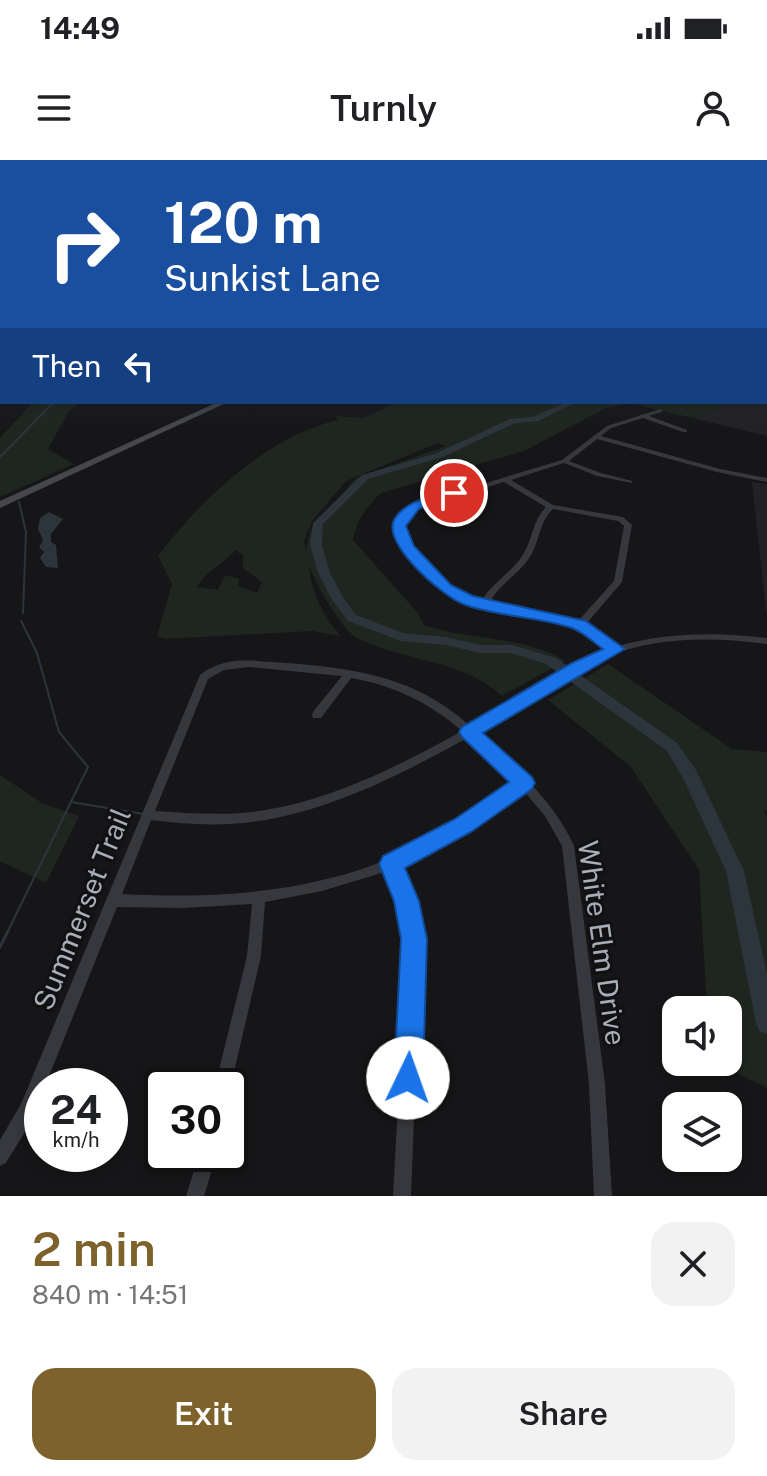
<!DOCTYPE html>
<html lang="en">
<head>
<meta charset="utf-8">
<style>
	body { margin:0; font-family:"Public Sans",sans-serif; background:#f2f2f2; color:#202124; height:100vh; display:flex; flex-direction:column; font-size:30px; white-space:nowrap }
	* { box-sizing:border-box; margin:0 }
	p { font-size:26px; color:#757577 }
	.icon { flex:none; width:44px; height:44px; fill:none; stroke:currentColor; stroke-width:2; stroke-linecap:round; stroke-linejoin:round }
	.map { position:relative; height:1036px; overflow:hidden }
	.details { display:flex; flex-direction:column; background:#fff; flex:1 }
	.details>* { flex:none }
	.banner { position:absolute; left:0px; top:0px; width:768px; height:244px; box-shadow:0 4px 12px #0003; background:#1a4fa0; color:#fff; overflow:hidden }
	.buttons { position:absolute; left:662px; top:836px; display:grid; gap:16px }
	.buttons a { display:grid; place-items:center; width:80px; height:80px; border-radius:16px; background:#fff; box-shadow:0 4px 12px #0003; font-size:40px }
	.speed { position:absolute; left:24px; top:908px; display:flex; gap:16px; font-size:40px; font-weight:700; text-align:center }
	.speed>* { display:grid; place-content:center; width:104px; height:104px; border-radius:50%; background:#fff; box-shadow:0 4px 12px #0003; line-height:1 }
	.speed small { font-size:20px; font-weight:400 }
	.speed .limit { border:4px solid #111; border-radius:12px; background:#fff; color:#111 }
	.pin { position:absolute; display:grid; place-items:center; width:68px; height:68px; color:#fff; margin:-34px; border:4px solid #fff; border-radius:50%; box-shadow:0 2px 8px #0007 }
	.me { position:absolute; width:88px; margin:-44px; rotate:3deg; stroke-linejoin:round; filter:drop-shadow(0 0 6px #0008) }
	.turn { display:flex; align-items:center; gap:28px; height:168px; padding:0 32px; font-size:36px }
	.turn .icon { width:104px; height:104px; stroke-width:2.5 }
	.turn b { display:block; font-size:56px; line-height:68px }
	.then { display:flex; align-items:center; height:76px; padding:0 32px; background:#0003; gap:16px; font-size:30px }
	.round { display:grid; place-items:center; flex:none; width:84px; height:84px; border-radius:24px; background:#f2f2f2 }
	.head { display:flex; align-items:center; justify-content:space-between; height:136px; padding:0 32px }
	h1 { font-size:48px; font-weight:600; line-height:60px; color:#7e622b }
	.button { display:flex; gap:16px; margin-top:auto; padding:16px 32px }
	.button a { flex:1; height:92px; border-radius:24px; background:#7e622b; color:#fff; font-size:32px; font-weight:600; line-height:92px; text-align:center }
	.button a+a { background:#f2f2f2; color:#202124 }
	.status { display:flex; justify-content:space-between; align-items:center; height:56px; padding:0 40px; background:#fff; direction:ltr }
	.status svg { height:22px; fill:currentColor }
	header { display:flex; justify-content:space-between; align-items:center; height:104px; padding:0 32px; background:#fff; font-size:36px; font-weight:600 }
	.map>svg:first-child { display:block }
	.built { fill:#222225 }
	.green { fill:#1e261f; fill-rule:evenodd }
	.water { fill:#2c353c }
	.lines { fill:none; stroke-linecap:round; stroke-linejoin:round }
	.stream-far1 { stroke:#2c353c; stroke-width:2 }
	.stream { stroke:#2c353c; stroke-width:3 }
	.river { fill:#2c353c; fill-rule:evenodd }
	.street { fill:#37383d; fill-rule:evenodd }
	.secondary { fill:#45474d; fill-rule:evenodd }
	.highway { fill:#63666e; fill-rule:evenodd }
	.route { fill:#1a73e8; stroke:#114b97; stroke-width:2 }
	.labels { text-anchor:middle; stroke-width:6; stroke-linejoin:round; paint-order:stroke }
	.near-street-label { font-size:28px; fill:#a8adb8; stroke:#111113 }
</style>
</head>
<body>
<div class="status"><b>14:49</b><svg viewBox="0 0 49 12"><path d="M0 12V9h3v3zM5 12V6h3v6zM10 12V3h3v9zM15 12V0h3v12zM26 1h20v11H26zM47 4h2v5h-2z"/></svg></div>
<header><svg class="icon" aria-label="menu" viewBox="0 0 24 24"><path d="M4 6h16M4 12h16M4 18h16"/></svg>Turnly<svg class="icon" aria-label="person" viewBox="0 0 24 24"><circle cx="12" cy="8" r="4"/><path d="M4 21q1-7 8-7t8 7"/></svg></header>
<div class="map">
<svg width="767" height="1036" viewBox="0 0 767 1036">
	<rect width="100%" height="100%" fill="#161618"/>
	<!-- built -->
	<g class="built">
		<polygon points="767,234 767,276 693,258 731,242 766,242"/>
		<polygon points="752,322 767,324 767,459 753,331"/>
	</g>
	<!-- green -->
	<g class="green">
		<polygon points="33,242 81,242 69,251 48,289 74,304 0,337 0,278"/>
		<path d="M397,242H731L693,258L629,243L606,248L524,291L381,333C366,347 357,359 353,380L417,452L424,465C470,481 523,475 565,501L502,536C461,499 408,502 361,480C341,472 317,425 309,406C310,428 325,461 341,476L313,471L164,479L157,476L172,424L158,396C200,340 268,276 338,260L336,256L364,258ZM438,283L446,286L356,318L310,371L306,391L304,381L312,361L346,321ZM236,390L243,395V408L262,422L257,433L238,426L239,419L225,415L218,430L197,427C206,411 223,404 236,390Z"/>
		<polygon points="608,504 732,589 767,592 767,651 764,651 767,657 767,928 715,902 728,902 728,850 707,850 699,710 631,607 548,540"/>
		<polygon points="0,615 42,643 79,656 46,723 0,701"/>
	</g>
	<!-- water -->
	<polygon class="water" points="49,352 63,359 51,374 51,382 56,385 58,408 46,407 40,398 44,392 39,387 43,380 38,369 40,358"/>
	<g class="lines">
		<!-- stream-far1 -->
		<g class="stream-far1">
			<polyline points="0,297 54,242"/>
			<polyline points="19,342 26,372 23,453"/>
			<polyline points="71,642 143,654"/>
			<polyline points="7,773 88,607 59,572 37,493 21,461"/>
		</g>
		<!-- stream -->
		<polyline class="stream" points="0,787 8,771"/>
		<!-- river -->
		<polygon class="river" points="566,242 577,242 538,261 515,263 443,297 368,319 323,364 322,385 330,413 344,439 356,455 403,473 446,477 480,485 512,485 556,498 677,583 696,610 744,711 767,814 767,874 759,871 756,863 726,711 683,618 667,591 546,504 511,493 480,493 446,485 401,481 348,461 332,440 318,413 310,385 313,363 362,315 437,293 510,259 533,257"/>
		<!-- street -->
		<g class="street">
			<rect x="0" y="171" width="2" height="2"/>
			<rect x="0" y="191" width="2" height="3"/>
			<path d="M660,249L663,251L662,252L649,256L687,270V272H683L643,258L611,268L601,276L720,309L767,318V322L717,312L597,279L569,301L601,313L632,321V323L597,316L564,303L511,320L553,345L623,357L632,365L622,422L586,464L618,486C667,472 717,472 767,478V484C712,477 656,476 604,498C559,517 519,548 477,572C514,607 553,639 574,686L605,924L612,1036H594L589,924L562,686L545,656L523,630L446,682L399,707L414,741L421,779L411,1036H393L407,779L400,741L388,711L322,731L265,742L261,796L230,929V926H215L247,796L252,744L183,748L117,747L45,926H42C42,950 18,982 6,1003L0,1006V980L21,944L200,515C209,508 218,504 229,502C243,499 258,501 272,502C318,505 364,509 407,526C431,536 451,549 470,566L569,507L609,489L577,466L465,442L443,430L397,379L395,366L398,357L412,345L424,342V339L430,340L562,300L607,266ZM504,322L546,347C533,360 533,377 524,393C514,411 493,422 482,440C456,435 442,419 425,400C405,378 386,358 428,345L447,358H453V354L435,343ZM553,349L618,361L624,366L614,421L578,461L490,442C500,423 521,413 531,395C540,380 539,362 553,349ZM249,507L342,516L313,552L312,555L313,558H321L351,518C393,525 430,543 462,571C394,609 320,646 242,653C213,655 185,653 155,651L208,519L224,510ZM469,577L515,623C479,649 441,676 400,694C315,733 214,739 122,734L151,660C182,664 213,666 244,663C325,654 398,616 469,577Z"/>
			<polygon points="199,994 217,994 204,1036 186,1036"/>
		</g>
		<!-- secondary -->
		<g class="secondary">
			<rect x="766" y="206" width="1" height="4"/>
			<rect x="766" y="230" width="1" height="4"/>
			<polygon points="218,242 228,242 0,348 0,341"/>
		</g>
		<!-- highway -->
		<rect class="highway" x="766" y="219" width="1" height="6"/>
	</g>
	<!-- sky -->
	<linearGradient id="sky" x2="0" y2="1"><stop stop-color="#0c0c0d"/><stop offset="0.46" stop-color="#363c48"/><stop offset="1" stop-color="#363c48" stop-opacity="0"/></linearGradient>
	<rect width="767" height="270" fill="url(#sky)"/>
	<!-- route -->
	<path class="route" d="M450,331L461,333L419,349L406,366L414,386L451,425L473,436L586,461L625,489L483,573L532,617L535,623L532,629L471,672L405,708L419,741L427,779L423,918L419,929L408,933L398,929L394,918L401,779L394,741L379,704L383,696L455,659L509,622L462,577L459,572L462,567L572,503L603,489C593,482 583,472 572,468C537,456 497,457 463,444C442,436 379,382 395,358C407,340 431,337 450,331Z"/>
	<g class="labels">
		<!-- near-street labels -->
		<g class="near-street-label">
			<text transform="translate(82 749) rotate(-68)" y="10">Summerset Trail</text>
			<text transform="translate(602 783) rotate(82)" y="10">White Elm Drive</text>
		</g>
	</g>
</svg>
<div class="buttons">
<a><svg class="icon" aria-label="sound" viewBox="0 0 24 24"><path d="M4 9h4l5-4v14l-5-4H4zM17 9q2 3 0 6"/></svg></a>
<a><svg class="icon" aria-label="layers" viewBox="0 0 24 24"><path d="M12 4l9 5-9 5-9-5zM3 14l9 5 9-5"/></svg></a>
</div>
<div class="speed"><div>24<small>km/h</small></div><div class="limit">30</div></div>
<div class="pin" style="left:454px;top:333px;background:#d93025"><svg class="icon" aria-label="arrive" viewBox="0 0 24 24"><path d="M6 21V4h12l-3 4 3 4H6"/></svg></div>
<svg class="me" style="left:408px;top:918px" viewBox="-20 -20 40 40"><circle r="19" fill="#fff"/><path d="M0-13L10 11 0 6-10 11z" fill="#1a73e8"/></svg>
<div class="banner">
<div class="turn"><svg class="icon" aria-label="right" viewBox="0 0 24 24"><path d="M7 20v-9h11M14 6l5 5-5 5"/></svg><div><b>120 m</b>Sunkist Lane</div></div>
<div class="then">Then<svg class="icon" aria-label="left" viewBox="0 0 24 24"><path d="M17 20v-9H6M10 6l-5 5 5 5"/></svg></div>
</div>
</div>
<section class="details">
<div class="head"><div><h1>2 min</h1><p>840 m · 14:51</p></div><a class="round"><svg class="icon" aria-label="close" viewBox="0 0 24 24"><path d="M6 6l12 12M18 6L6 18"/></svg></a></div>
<div class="button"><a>Exit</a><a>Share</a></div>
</section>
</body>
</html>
